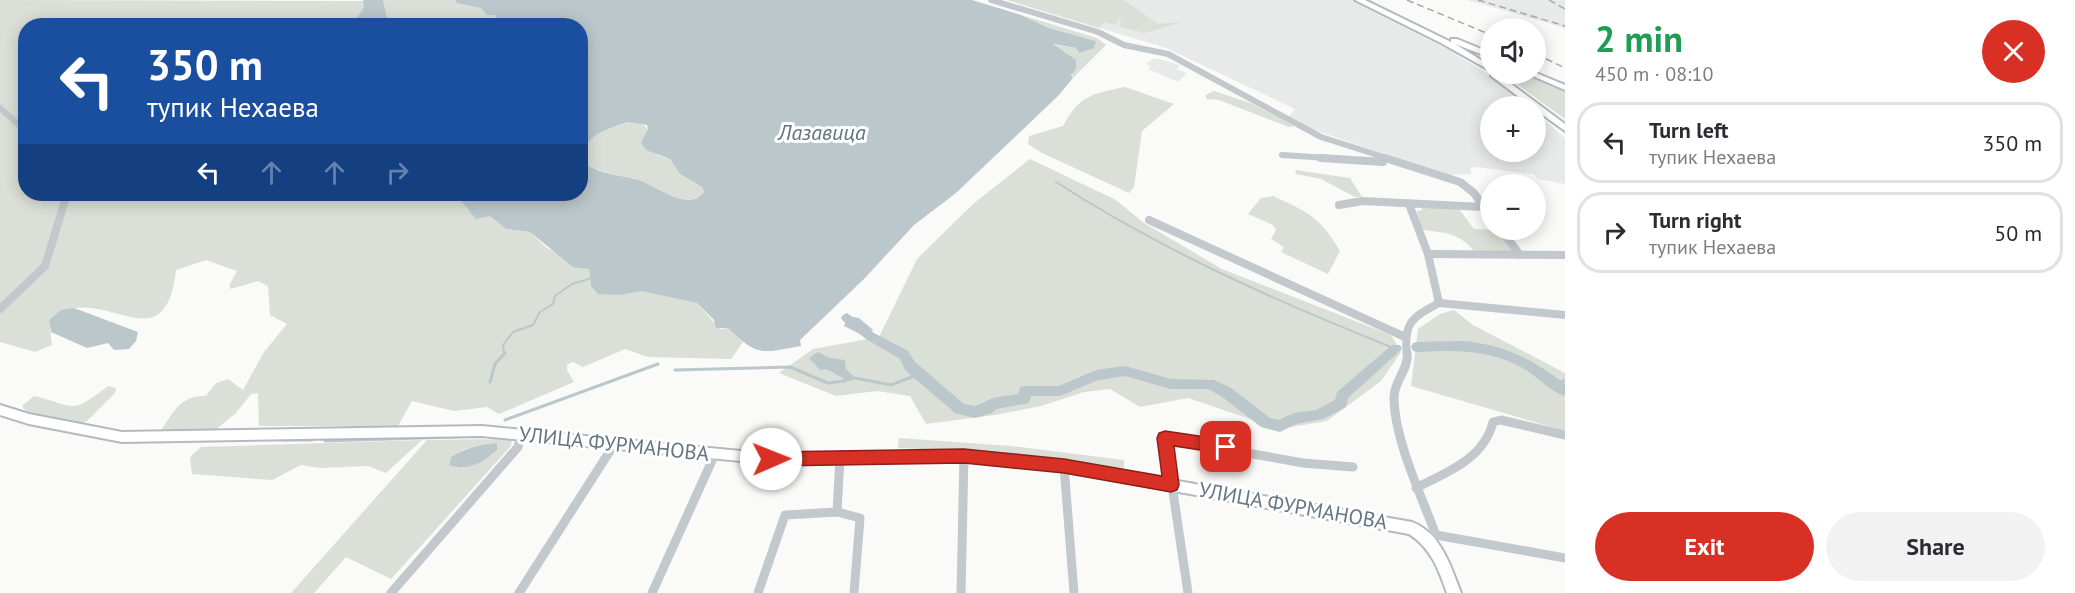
<!DOCTYPE html>
<html lang="en">
<head>
<meta charset="utf-8">
<style>
	body { margin:0; font-family:"PT Sans",sans-serif; background:#f2f2f3; color:#2b2b33; height:100vh; display:flex; flex-direction:column; font-size:22px; white-space:nowrap }
	* { box-sizing:border-box; margin:0 }
	p { font-size:20px; color:#7c7c81 }
	.icon { flex:none; width:33px; height:33px; fill:none; stroke:currentColor; stroke-width:2; stroke-linecap:round; stroke-linejoin:round }
	.map { position:relative; flex:1; overflow:hidden }
	.drawer { display:flex; flex-direction:column; background:#fff; width:510px }
	.drawer>* { flex:none }
	.guide { position:absolute; left:18px; top:18px; width:570px; height:183px; border-radius:24px; box-shadow:0 3px 15px #0003; background:#1a4fa0; color:#fff; overflow:hidden }
	.controls { position:absolute; left:1480px; top:18px; display:grid; gap:12px }
	.controls a { display:grid; place-items:center; width:66px; height:66px; border-radius:50%; background:#fff; box-shadow:0 3px 15px #0003; font-size:30px }
	.pin { position:absolute; display:grid; place-items:center; width:51px; height:51px; color:#fff; margin:-26px; border-radius:12px; box-shadow:0 3px 9px #0006 }
	.me { position:absolute; width:66px; margin:-33px; rotate:89deg; stroke-linejoin:round; filter:drop-shadow(0 0 4px #0008) }
	.turn { display:flex; align-items:center; gap:21px; height:126px; padding:0 30px; font-size:27px }
	.turn .icon { width:78px; height:78px; stroke-width:2.5 }
	.turn b { display:block; font-size:42px; line-height:51px }
	.lanes { display:flex; align-items:center; height:57px; padding:0 30px; background:#0003; justify-content:center; gap:30px; direction:ltr }
	.lanes .off { opacity:.35 }
	.round { display:grid; place-items:center; flex:none; width:63px; height:63px; border-radius:32px; background:#f2f2f3 }
	.headline { display:flex; align-items:center; justify-content:space-between; height:102px; padding:0 30px }
	h1 { font-size:36px; font-weight:600; line-height:45px; color:#1e9e55 }
	.action { display:flex; gap:12px; margin-top:auto; padding:12px 30px }
	.action a { flex:1; height:69px; border-radius:36px; background:#d93025; color:#fff; font-size:24px; font-weight:600; line-height:69px; text-align:center }
	.action a+a { background:#f2f2f3; color:#2b2b33 }
	ul { padding:0; list-style:none }
	li { display:flex; align-items:center; gap:18px; height:81px; margin:0 12px 9px; padding:0 18px; border:3px solid #e1e1e2; border-radius:24px }
	li div { flex:1 }
	li b { display:block; font-size:22px }
	li em { font-style:normal }
	main { display:flex; flex:1; min-height:0 }
	.map>svg:first-child { display:block }
	.built { fill:#e8e9e9 }
	.green { fill:#dadfd7; fill-rule:evenodd }
	.water { fill:#bbc7cb; fill-rule:evenodd }
	.lines { fill:none; stroke-linecap:round; stroke-linejoin:round }
	.stream-far1 { stroke:#bbc7cb; stroke-width:2 }
	.stream { stroke:#bbc7cb; stroke-width:3 }
	.river { fill:#bbc7cb; fill-rule:evenodd }
	.secondary-casing { stroke:#b3babf; stroke-width:4 }
	.street-far2 { stroke:#c3c8cc; stroke-width:6 }
	.street-far1 { stroke:#c3c8cc; stroke-width:8 }
	.street { stroke:#c3c8cc; stroke-width:9 }
	.secondary { fill:#fff; fill-rule:evenodd }
	.rail { stroke:#a2aab0; stroke-width:1.5; stroke-dasharray:7 4; stroke-linecap:butt }
	.route { fill:#d93025; stroke:#8d1f18; stroke-width:1.5 }
	.labels { text-anchor:middle; stroke-width:6; stroke-linejoin:round; paint-order:stroke }
	.street-label { font-size:21px; fill:#657683; stroke:#fff }
	.water-label { font-size:22px; font-style:italic; fill:#60757c; stroke:#fff }
</style>
</head>
<body>
<main>
<div class="map">
<svg width="1565" height="593" viewBox="0 0 1565 593">
	<rect width="100%" height="100%" fill="#fafaf8"/>
	<!-- built -->
	<g class="built">
		<polygon points="1007,0 1351,0 1451,51 1496,79 1528,106 1491,106 1491,152 1536,152 1536,113 1565,138 1565,184 1538,179 1533,174 1476,167 1470,168 1472,174 1445,175 1300,125 1289,117 1295,109 1166,48"/>
		<polygon points="1467,0 1565,0 1565,29 1558,26"/>
		<polygon points="1154,58 1180,65 1177,69 1187,73 1178,82 1148,69 1151,66 1146,64"/>
	</g>
	<!-- green -->
	<g class="green">
		<path d="M0,0L364,1V7L352,25L26,26V194H455L469,211L490,216L506,229L530,232L547,248L589,269L591,286L621,295L641,291L697,303L720,329L728,328L743,342L731,359L648,357L625,349L583,367L573,362L567,365V370L574,382L499,414L487,407L454,411L412,401L398,426H259L258,393L251,394L236,413L214,431L160,432C173,413 180,395 206,396L216,383L228,379L243,390L264,352L287,324L270,315L268,286L258,281L231,289L229,286L237,271L206,260L176,270C164,371 100,276 49,320L52,345L35,352L0,342Z"/>
		<polygon points="383,0 455,0 458,3 481,7 487,15 495,15 497,20 489,26 389,25"/>
		<polygon points="1007,0 1124,0 1158,24 1182,22 1145,33 1118,26 1122,21 1119,20 1115,25 1104,22 1099,28"/>
		<polygon points="1021,15 1097,38 1106,45 1073,78 1068,54 1053,45 1077,48 1077,52 1096,41 1049,28"/>
		<polygon points="1503,74 1527,74 1565,90 1565,119"/>
		<path d="M1125,87L1174,104L1142,131L1134,187L1129,193L1042,153L1028,144L1029,136L1063,126C1079,96 1093,93 1125,87Z"/>
		<polygon points="1214,91 1253,104 1294,126 1289,127 1219,100 1206,99 1206,95"/>
		<path d="M630,122C652,123 650,135 657,155L670,159L680,174L702,187L704,192C686,213 654,184 635,179C615,174 604,174 585,164C576,136 609,128 630,122Z"/>
		<polygon points="1030,159 1116,200 1144,223 1222,269 1391,335 1401,352 1381,381 1327,421 1279,429 1188,398 1140,407 1110,389 1084,392 1041,406 995,415 926,424 910,396 877,391 836,396 779,373 813,349 879,337 917,259 973,204"/>
		<polygon points="1295,170 1350,178 1362,197 1355,197 1321,179 1296,174"/>
		<path d="M1273,196C1308,212 1320,217 1340,251L1328,274L1281,252L1284,247L1271,239L1276,230L1273,225L1248,214L1261,198Z"/>
		<path d="M1421,206L1459,209L1474,229L1497,230L1512,251H1474C1460,233 1443,232 1421,230L1417,211L1422,210Z"/>
		<polygon points="1454,310 1473,325 1565,373 1565,431 1411,386 1418,329 1440,314"/>
		<path d="M108,386L116,388L115,393L87,421L79,425L29,414L22,406L34,396C77,406 69,416 108,386Z"/>
		<polygon points="899,438 1011,446 1124,460 1124,469 1009,453 898,448"/>
		<path d="M512,439L511,446L391,579L346,557L314,593H291L427,440ZM497,443V450C482,465 470,468 449,464L451,457C466,448 479,443 497,443Z"/>
		<polygon points="422,440 386,473 368,466 319,468 301,465 272,480 192,474 190,457 201,447"/>
	</g>
	<!-- water -->
	<g class="water">
		<polygon points="363,0 383,0 389,25 352,25 364,7"/>
		<path d="M455,0H972L1021,15L1049,28L1096,41L1094,48L1079,53L1076,48L1053,44L1076,60V69L1071,75L1073,78L1059,95L956,193L914,225L864,279L800,340L801,346C761,353 758,357 728,328H716L714,320L697,303L641,291L621,295L598,294L591,286L589,269L573,267L530,232L506,229L490,216L476,219L455,194H580V26L489,25L497,20L495,15H487L481,8L457,3ZM629,122L647,125L648,129L641,143L646,150L670,159L680,174L702,187L704,192C687,214 654,183 635,179C615,174 604,175 585,164C576,137 609,128 629,122Z"/>
		<polygon points="74,308 138,332 136,341 129,349 114,350 108,343 87,348 51,332 49,320 61,310"/>
		<polygon points="848,316 859,318 873,330 868,338 844,326"/>
		<polygon points="818,352 830,358 845,360 846,369 856,379 844,382 843,378 826,369 820,370 809,358"/>
		<path d="M497,443V450C483,463 469,471 449,465L451,457C466,448 479,444 497,443Z"/>
	</g>
	<g class="lines">
		<!-- stream-far1 -->
		<g class="stream-far1">
			<path d="M1056,182C1163,251 1278,302 1396,349"/>
			<polyline points="504,354 503,345 513,332 533,325 540,312 553,304 555,296 572,284 592,278"/>
		</g>
		<!-- stream -->
		<g class="stream">
			<polyline points="675,370 790,367 828,383 845,381"/>
			<polyline points="855,378 891,385 919,374"/>
			<polyline points="490,382 495,364 505,353"/>
			<polyline points="1556,384 1565,380"/>
			<polyline points="505,420 658,364"/>
			<polyline points="283,440 312,440"/>
			<polyline points="325,441 484,436"/>
		</g>
		<!-- river -->
		<g class="river">
			<polygon points="847,313 874,333 908,351 915,362 964,404 975,406 993,398 1018,394 1020,387 1025,386 1059,386 1096,370 1125,366 1171,379 1214,380 1231,388 1270,418 1279,420 1294,413 1316,410 1335,400 1337,392 1392,345 1400,345 1402,349 1348,398 1346,407 1323,419 1296,424 1280,432 1261,427 1221,396 1208,389 1171,389 1125,376 1098,380 1060,396 1031,396 1029,403 996,409 992,413 975,418 955,413 905,370 900,359 866,339 843,321 841,318 843,315"/>
			<path d="M1462,341C1502,344 1533,359 1565,384V396C1551,392 1539,378 1526,370C1492,349 1455,350 1417,352L1413,351L1411,347L1413,343L1417,342Z"/>
		</g>
		<!-- secondary casing -->
		<g class="secondary-casing">
			<g id="secondary">
				<polygon points="1355,0 1365,0 1451,42 1451,39 1457,39 1491,53 1491,58 1455,44 1491,66 1491,71 1441,43"/>
				<polygon points="1491,72 1498,74 1565,124 1565,131 1536,110 1536,106 1531,106 1491,76"/>
				<polygon points="1536,73 1565,85 1565,90 1528,74"/>
				<path d="M0,405L29,414L122,432L482,426L771,454L964,451L1015,455L1064,461L1412,522C1441,533 1451,567 1461,593H1447C1439,570 1431,548 1409,534L1064,471L1015,465L964,461L771,464L482,436L122,442L29,424L0,415Z"/>
			</g>
		</g>
		<!-- street-far2 -->
		<g class="street-far2">
			<polyline points="991,0 1098,32 1124,45 1168,54 1321,137 1390,159"/>
			<polyline points="0,108 26,131"/>
			<polyline points="1282,155 1343,159"/>
		</g>
		<!-- street-far1 -->
		<g class="street-far1">
			<polyline points="1321,158 1383,162"/>
			<polyline points="1385,158 1460,182 1474,193 1491,217"/>
			<polyline points="1339,205 1363,201 1483,207"/>
			<polyline points="1149,220 1405,337"/>
			<polyline points="1501,230 1520,255"/>
			<polyline points="1428,254 1565,255"/>
			<polyline points="1439,303 1565,315"/>
			<polyline points="0,309 45,266 67,194"/>
			<path d="M1407,354C1403,322 1413,317 1439,303L1428,254L1409,204"/>
		</g>
		<!-- street -->
		<g class="street">
			<path d="M1407,353C1409,369 1394,381 1394,397C1394,439 1421,495 1436,535L1427,537"/>
			<polyline points="1064,466 1074,593"/>
			<path d="M1416,488C1447,472 1484,459 1493,422L1501,420L1565,435"/>
			<polyline points="837,512 840,458"/>
			<polyline points="1436,535 1565,558"/>
			<polyline points="391,593 518,447 521,434"/>
			<polyline points="519,593 615,443"/>
			<polyline points="652,593 715,454"/>
			<polyline points="758,593 785,515 837,512 860,518 854,593"/>
			<polyline points="961,593 964,456"/>
			<polyline points="1188,593 1165,438 1303,463 1353,467"/>
		</g>
		<!-- secondary -->
		<use href="#secondary" class="secondary"/>
		<!-- rail -->
		<g class="rail">
			<polyline points="1407,0 1491,35"/>
			<polyline points="1478,0 1565,26"/>
			<polyline points="1549,0 1565,9"/>
			<polyline points="1536,54 1565,68"/>
		</g>
	</g>
	<!-- route -->
	<polygon class="route" points="1165,431 1226,440 1231,442 1234,447 1231,452 1226,454 1174,446 1179,485 1177,490 1171,492 1064,473 964,463 771,466 766,464 764,459 766,454 771,452 964,449 1064,459 1162,476 1157,438 1159,433"/>
	<g class="labels">
		<!-- street labels -->
		<g class="street-label">
			<text transform="translate(614 444) rotate(6)" y="7">УЛИЦА ФУРМАНОВА</text>
			<text transform="translate(1293 506) rotate(10)" y="7">УЛИЦА ФУРМАНОВА</text>
		</g>
		<!-- water labels -->
		<g class="water-label">
			<text x="822" y="140">Лазавица</text>
		</g>
	</g>
</svg>
<div class="controls">
<a><svg class="icon" aria-label="sound" viewBox="0 0 24 24"><path d="M4 9h4l5-4v14l-5-4H4zM17 9q2 3 0 6"/></svg></a>
<a>+</a>
<a>−</a>
</div>
<div class="pin" style="left:1226px;top:447px;background:#d93025"><svg class="icon" aria-label="arrive" viewBox="0 0 24 24"><path d="M6 21V4h12l-3 4 3 4H6"/></svg></div>
<svg class="me" style="left:771px;top:459px" viewBox="-20 -20 40 40"><circle r="19" fill="#fff"/><path d="M0-13L10 11 0 6-10 11z" fill="#d93025"/></svg>
<div class="guide">
<div class="turn"><svg class="icon" aria-label="left" viewBox="0 0 24 24"><path d="M17 20v-9H6M10 6l-5 5 5 5"/></svg><div><b>350 m</b>тупик Нехаева</div></div>
<div class="lanes"><svg class="icon" aria-label="left" viewBox="0 0 24 24"><path d="M17 20v-9H6M10 6l-5 5 5 5"/></svg><svg class="icon off" aria-label="ahead" viewBox="0 0 24 24"><path d="M12 20V5M6 11l6-6 6 6"/></svg><svg class="icon off" aria-label="ahead" viewBox="0 0 24 24"><path d="M12 20V5M6 11l6-6 6 6"/></svg><svg class="icon off" aria-label="right" viewBox="0 0 24 24"><path d="M7 20v-9h11M14 6l5 5-5 5"/></svg></div>
</div>
</div>
<section class="drawer">
<div class="headline"><div><h1>2 min</h1><p>450 m · 08:10</p></div><a class="round" style="background:#d93025;color:#fff"><svg class="icon" aria-label="close" viewBox="0 0 24 24"><path d="M6 6l12 12M18 6L6 18"/></svg></a></div>
<ul>
<li><svg class="icon" aria-label="left" viewBox="0 0 24 24"><path d="M17 20v-9H6M10 6l-5 5 5 5"/></svg><div><b>Turn left</b><p>тупик Нехаева</p></div><em>350 m</em></li>
<li><svg class="icon" aria-label="right" viewBox="0 0 24 24"><path d="M7 20v-9h11M14 6l5 5-5 5"/></svg><div><b>Turn right</b><p>тупик Нехаева</p></div><em>50 m</em></li>
</ul>
<div class="action"><a>Exit</a><a>Share</a></div>
</section>
</main>
</body>
</html>
